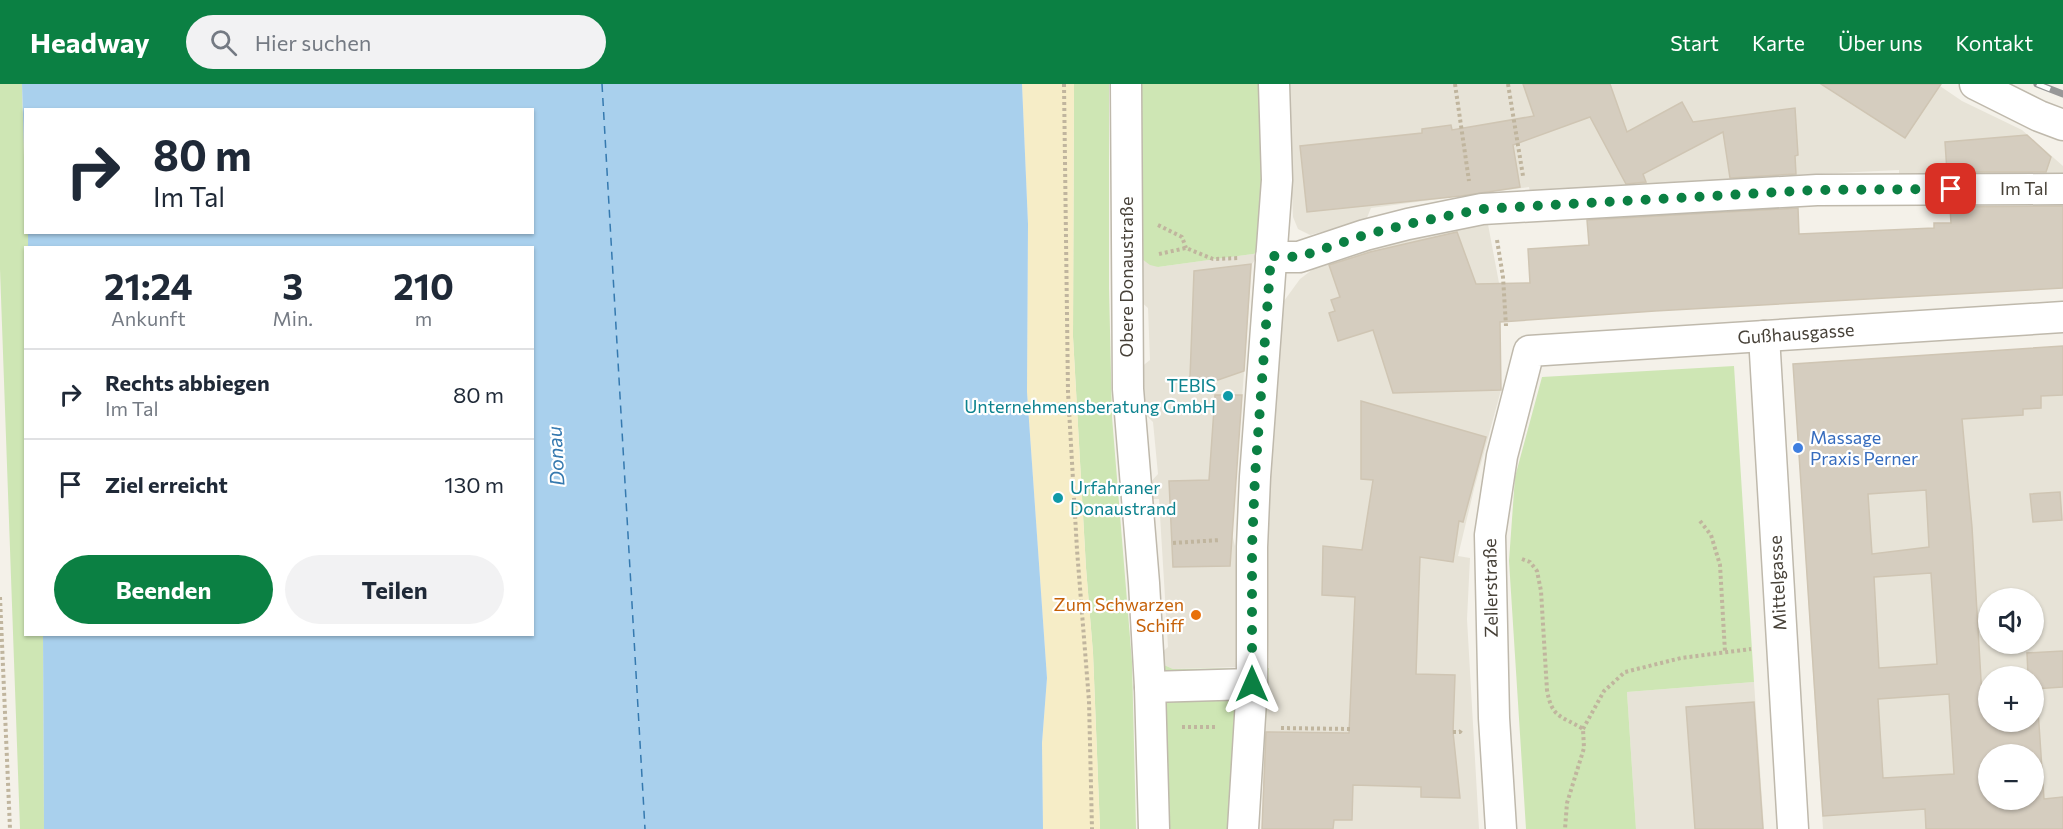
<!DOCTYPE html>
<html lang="de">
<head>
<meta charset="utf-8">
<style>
	body { margin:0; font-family:Commissioner,sans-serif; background:#f2f2f3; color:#1f2937; height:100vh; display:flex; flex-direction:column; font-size:22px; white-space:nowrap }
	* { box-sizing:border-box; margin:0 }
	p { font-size:20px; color:#747a83 }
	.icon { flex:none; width:33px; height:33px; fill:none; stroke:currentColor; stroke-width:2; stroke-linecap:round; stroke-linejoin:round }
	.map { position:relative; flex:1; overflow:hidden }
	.sheet { position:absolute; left:24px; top:162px; width:510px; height:390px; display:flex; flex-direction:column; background:#fff; border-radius:0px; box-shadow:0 2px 4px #0004 }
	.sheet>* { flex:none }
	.top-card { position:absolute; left:24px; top:24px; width:510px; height:126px; border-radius:0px; box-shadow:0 2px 4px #0004; background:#fff; color:#1f2937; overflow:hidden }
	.controls { position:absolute; left:1978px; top:504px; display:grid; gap:12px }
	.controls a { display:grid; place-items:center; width:66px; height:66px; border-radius:50%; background:#fff; box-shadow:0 2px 4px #0004; font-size:30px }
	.pin { position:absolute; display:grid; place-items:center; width:51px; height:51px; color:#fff; margin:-26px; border-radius:12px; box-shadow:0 3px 9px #0006 }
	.me { position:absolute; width:66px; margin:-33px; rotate:0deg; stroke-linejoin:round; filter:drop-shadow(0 0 4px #0008) }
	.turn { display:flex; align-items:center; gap:21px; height:126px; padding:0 30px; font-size:27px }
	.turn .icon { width:78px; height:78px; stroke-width:2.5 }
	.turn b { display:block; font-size:42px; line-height:51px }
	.eta { display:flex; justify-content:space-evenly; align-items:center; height:102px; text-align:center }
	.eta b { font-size:36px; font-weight:700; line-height:42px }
	.primary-button { display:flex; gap:12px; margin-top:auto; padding:12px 30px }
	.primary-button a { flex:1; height:69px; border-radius:36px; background:#0b8043; color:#fff; font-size:24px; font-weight:700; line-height:69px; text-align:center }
	.primary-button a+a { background:#f2f2f3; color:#1f2937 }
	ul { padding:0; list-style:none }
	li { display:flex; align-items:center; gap:18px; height:90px; padding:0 30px; border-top:2px solid #e0e1e3 }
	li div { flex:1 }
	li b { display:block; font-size:22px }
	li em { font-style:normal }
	header { display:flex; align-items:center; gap:36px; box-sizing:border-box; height:84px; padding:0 30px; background:#0b8043; color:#fff }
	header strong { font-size:28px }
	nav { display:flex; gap:33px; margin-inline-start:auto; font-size:21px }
	.search { width:420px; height:54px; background:#f2f2f3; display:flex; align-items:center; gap:15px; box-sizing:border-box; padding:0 21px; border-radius:33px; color:#747a83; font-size:22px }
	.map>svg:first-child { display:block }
	.residential { fill:#e7e3d7; fill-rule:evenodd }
	.green { fill:#cee6b4 }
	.sand { fill:#f6edc7 }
	.water { fill:#a9d0ed }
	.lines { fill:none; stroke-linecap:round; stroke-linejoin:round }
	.ferry { stroke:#3579af; stroke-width:1.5; stroke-dasharray:8 6; stroke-linecap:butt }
	.building { fill:#d5cdbf; stroke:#cfc5b3; stroke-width:1.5; fill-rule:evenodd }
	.minor-casing { stroke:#bfb9ac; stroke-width:33 }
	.path { stroke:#c0b59e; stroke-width:4; stroke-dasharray:3 3; stroke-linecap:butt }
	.minor { stroke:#fff; stroke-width:30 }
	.rail-casing { stroke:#979797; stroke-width:7 }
	.rail { stroke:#fff; stroke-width:4.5; stroke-dasharray:14; stroke-linecap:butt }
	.route { stroke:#0b8043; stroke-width:10; stroke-dasharray:0 18 }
	.culture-dot { fill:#0f9aa8; stroke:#fff; stroke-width:2 }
	.shop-dot { fill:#3f7fe0; stroke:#fff; stroke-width:2 }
	.food-dot { fill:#e8710a; stroke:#fff; stroke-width:2 }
	.labels { text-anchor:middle; stroke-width:4.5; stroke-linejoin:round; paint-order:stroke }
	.street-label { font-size:18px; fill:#474138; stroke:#fff }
	.culture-label { font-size:18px; fill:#0d838f; stroke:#fff; text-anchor:end }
	.shop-label { font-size:18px; fill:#366cbe; stroke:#fff; text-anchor:start }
	.food-label { font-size:18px; fill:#c56008; stroke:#fff; text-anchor:end }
	.water-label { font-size:20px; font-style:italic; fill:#3579af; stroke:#fff }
</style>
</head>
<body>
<header>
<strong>Headway</strong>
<div class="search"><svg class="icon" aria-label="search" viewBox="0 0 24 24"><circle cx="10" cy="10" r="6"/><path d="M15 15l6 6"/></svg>Hier suchen</div>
<nav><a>Start</a><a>Karte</a><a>Über uns</a><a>Kontakt</a></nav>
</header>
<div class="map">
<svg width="2063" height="745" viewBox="0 0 2063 745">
	<rect width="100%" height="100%" fill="#f4f1e9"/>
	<!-- residential -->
	<g class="residential">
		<polygon points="1287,0 1937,0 1962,17 2022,46 2063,82 2063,97 1899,96 1899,86 1795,91 1531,113 1529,103 1371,124 1366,136 1310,151 1298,145 1293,133"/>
		<polygon points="1487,135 1499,199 1501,306 1474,405 1458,472 1470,474 1467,535 1479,745 1262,745 1264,648 1269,584 1264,452 1277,248 1284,217 1300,195 1321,179 1392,156"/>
		<polygon points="1138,166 1158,183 1260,169 1252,180 1232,450 1235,462 1241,583 1173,585 1164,581 1160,577 1159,571 1168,563 1159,415 1150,415 1149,400 1158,390 1153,338 1142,327 1140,284 1150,276 1148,224 1138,215"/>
		<path d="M2063,262V745H1823L1793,280ZM1989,514H2034V560H1989ZM1989,592H2034V638H1989ZM1989,670H2034V716H1989Z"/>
		<polygon points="1754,598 1764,745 1636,745 1627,608"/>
	</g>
	<!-- green -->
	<g class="green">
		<polygon points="0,0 22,0 26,148 28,149 28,163 26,164 26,550 43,551 44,745 20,745 0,185"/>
		<polygon points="1074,0 1109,0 1109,204 1112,333 1132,578 1136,745 1100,745 1093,569 1086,484 1073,253"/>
		<polygon points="1138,0 1260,0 1268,98 1260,169 1158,183 1150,181 1142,175"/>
		<polygon points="1734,282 1754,598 1627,608 1636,745 1526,745 1509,477 1515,393 1542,293"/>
		<polygon points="1160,577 1164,581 1173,585 1269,584 1266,636 1262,636 1255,745 1146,745"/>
	</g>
	<!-- sand -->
	<polygon class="sand" points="1022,0 1074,0 1073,253 1086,484 1093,569 1100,745 1043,745 1042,659 1047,594 1027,308 1028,140"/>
	<!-- water -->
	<polygon class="water" points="22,0 1022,0 1028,140 1027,308 1047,594 1042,659 1043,745 44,745 43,551 532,550 532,164 28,164 28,149 532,148 532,26 26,26 25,93"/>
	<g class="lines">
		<!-- ferry -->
		<polyline class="ferry" points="602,0 645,745"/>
	</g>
	<!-- building -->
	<g class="building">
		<polygon points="1523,0 1610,0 1627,48 1682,18 1693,38 1795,24 1798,71 1795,72 1796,90 1730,94 1723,48 1643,90 1646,98 1626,100 1590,33 1513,61 1520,103 1461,112 1307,128 1300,62 1422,49 1422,45 1451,41 1452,46 1534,32"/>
		<polygon points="1821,0 1941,0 1905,54"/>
		<polygon points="2027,51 2051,73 2046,88 1947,88 1945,58"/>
		<polygon points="2063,122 2063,204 1655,227 1500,238 1501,306 1393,309 1373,246 1338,257 1329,229 1335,227 1331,216 1340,213 1329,181 1370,168 1457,148 1476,200 1530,199 1528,165 1589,161 1587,136 1798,124 1799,150 1934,144 1934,139 1951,139 1950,123"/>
		<polygon points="1251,180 1244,287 1218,296 1190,294 1194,187"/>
		<path d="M2063,262V311L2041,312V324L2023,325V331L1962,335L1972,443L1982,613H1989V638H2034V611H2037L2044,715L2063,713V745H1926L1925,725L1823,732L1793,280ZM1926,406L1929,463L1872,470L1868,410ZM1931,489L1937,580L1879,584L1874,493ZM1949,610L1954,690L1883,694L1878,615ZM1989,670H2034V716H1989Z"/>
		<polygon points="1215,311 1242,311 1230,482 1173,483 1169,397 1209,396"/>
		<polygon points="1361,317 1486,353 1463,438 1459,437 1453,478 1420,473 1416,590 1455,591 1453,648 1460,714 1421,713 1421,703 1353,701 1352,736 1334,736 1333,745 1262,745 1266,648 1349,649 1355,513 1322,511 1323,462 1362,466 1373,396 1361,395"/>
		<polygon points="2060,408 2062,436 2033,438 2030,410"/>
		<polygon points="2063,567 2063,603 2034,605 2034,592 2028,592 2027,569"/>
		<polygon points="1754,618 1763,745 1695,745 1686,623"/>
	</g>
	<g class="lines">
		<!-- minor casing -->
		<g class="minor-casing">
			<g id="minor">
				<polyline points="1126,0 1128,305 1144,499 1150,603 1154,745"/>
				<polyline points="1975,0 2039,32 2063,41"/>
				<polyline points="1271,173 1299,173 1365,151 1408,140 1482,125 1817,106 2063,105"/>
				<polyline points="1764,252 1793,745"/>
				<polyline points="1150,603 1252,600"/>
				<polyline points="1243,745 1252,600 1252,463 1255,393 1277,96 1274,0"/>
				<polyline points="1501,745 1494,634 1490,451 1502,372 1529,267 2063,233"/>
			</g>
		</g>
		<!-- path -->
		<g class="path">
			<polyline points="1064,0 1068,308 1077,466 1089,617 1092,745"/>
			<polyline points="1455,0 1469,97"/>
			<polyline points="1508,0 1523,92"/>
			<polyline points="1158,141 1182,153 1186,164"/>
			<polyline points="1497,156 1503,193 1506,242"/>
			<polyline points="1159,170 1186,164 1213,175 1239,174"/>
			<polyline points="1700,437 1711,451 1720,481 1725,568"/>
			<polyline points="1173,459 1220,456"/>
			<path d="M1522,475L1530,478L1537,487L1541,507L1547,606C1552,635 1561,631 1583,645L1584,664L1567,719L1565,745"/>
			<polyline points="0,513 10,745"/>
			<polyline points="1182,643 1217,643"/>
			<polyline points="1281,644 1350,645"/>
			<polyline points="1583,645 1604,607 1625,588 1681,574 1751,565"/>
			<polyline points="1453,648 1460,648 1462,645"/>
		</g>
		<!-- minor -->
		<use href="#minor" class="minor"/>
		<!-- rail casing -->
		<g class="rail-casing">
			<polyline id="rail" points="2037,0 2063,10"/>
		</g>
		<!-- rail -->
		<use href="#rail" class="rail"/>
	</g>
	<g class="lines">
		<!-- route -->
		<polyline class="route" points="1252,600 1252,463 1255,393 1271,172 1299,173 1365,151 1408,140 1482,125 1817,106 1951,105"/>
	</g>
	<!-- markers -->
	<g class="culture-dot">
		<circle cx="1228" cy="312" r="6"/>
		<circle cx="1058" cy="414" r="6"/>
	</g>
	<circle class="shop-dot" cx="1798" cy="364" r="6"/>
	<circle class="food-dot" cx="1196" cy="531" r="6"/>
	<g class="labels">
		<!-- street labels -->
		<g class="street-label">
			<text x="2024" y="111">Im Tal</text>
			<text transform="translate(1127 193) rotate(-90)" y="6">Obere Donaustraße</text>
			<text transform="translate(1796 250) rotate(-4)" y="6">Gußhausgasse</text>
			<text transform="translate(1778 499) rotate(-93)" y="6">Mittelgasse</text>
			<text transform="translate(1491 504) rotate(-91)" y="6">Zellerstraße</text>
		</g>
		<!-- culture labels -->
		<g class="culture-label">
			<text x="1216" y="308">TEBIS<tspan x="1216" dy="21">Unternehmensberatung GmbH</tspan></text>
			<text x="1070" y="410" text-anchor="start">Urfahraner<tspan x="1070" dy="21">Donaustrand</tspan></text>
		</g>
		<!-- shop labels -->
		<g class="shop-label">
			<text x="1810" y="360">Massage<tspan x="1810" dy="21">Praxis Perner</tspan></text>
		</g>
		<!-- food labels -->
		<g class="food-label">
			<text x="1184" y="527">Zum Schwarzen<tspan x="1184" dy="21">Schiff</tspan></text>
		</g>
		<!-- water labels -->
		<g class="water-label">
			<text transform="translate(556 372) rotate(-93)" y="7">Donau</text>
		</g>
	</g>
</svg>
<div class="controls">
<a><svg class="icon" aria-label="sound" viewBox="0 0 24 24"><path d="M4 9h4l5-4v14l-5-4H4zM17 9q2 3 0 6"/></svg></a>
<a>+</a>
<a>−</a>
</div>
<div class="pin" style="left:1951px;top:105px;background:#d93025"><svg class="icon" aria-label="arrive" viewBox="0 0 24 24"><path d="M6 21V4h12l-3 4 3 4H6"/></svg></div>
<svg class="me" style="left:1252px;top:600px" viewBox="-20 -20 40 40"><path d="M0-17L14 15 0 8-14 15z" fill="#0b8043" stroke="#fff" stroke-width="4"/></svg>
<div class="top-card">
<div class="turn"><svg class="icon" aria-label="right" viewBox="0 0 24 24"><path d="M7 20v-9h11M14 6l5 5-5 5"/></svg><div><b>80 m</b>Im Tal</div></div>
</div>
<section class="sheet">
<div class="eta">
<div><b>21:24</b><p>Ankunft</p></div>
<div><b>3</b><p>Min.</p></div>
<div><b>210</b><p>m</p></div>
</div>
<ul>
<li><svg class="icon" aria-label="right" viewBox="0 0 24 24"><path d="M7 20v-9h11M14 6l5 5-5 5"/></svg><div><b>Rechts abbiegen</b><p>Im Tal</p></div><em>80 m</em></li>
<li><svg class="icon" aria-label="arrive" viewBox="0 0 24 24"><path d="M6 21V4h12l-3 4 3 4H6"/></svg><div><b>Ziel erreicht</b></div><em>130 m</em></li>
</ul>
<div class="primary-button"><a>Beenden</a><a>Teilen</a></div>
</section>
</div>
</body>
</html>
